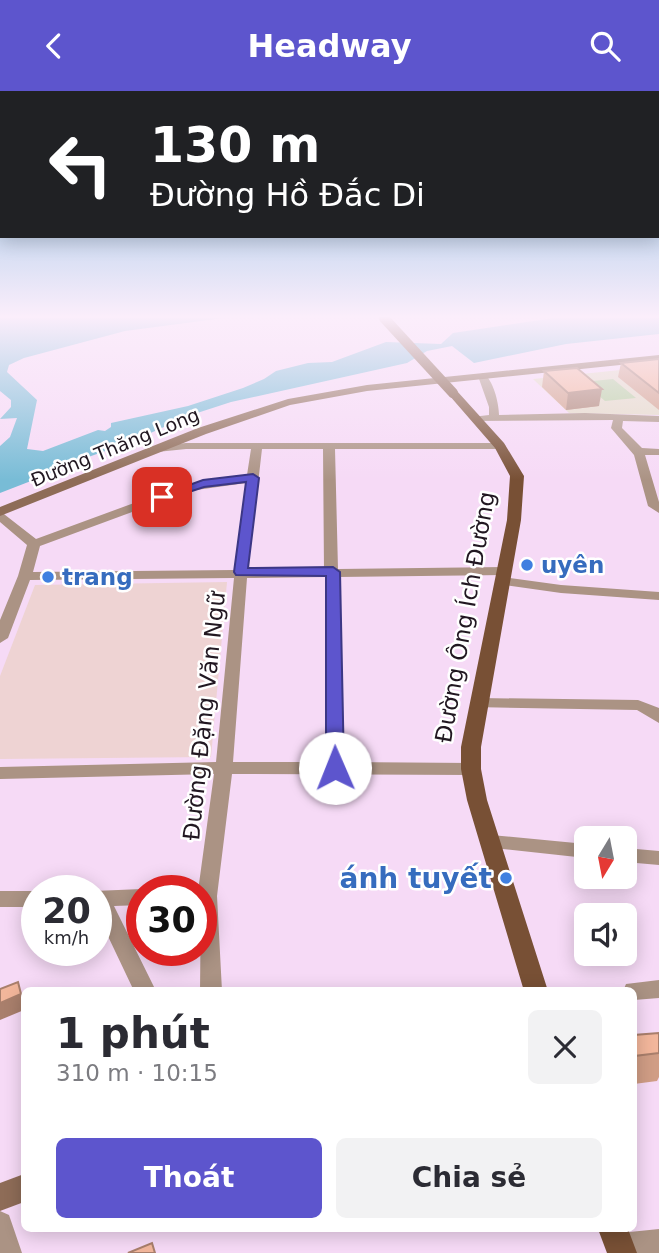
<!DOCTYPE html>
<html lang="vi">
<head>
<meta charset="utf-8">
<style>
	body { margin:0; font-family:"DejaVu Sans",sans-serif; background:#f2f2f3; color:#2b2b33; height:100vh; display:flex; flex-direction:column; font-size:26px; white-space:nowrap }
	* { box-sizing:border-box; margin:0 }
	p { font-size:23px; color:#7c7c81 }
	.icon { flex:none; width:38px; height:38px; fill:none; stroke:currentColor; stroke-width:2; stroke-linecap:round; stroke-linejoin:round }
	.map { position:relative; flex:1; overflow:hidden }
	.sheet { position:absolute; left:21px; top:896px; width:616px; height:245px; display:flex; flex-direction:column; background:#fff; border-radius:10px; box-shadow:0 4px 18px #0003 }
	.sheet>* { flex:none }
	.banner { position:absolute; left:0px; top:0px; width:660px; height:147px; box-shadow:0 4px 18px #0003; background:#202124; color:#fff; overflow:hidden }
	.needle { width:46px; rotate:190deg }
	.tools { position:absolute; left:574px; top:735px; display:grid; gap:14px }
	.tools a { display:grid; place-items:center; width:63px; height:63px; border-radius:10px; background:#fff; box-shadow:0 4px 18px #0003; font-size:35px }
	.speed { position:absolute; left:21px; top:784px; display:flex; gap:14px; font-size:35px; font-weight:700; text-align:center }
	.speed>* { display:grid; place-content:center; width:91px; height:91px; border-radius:50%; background:#fff; box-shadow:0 4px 18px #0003; line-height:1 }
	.speed small { font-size:18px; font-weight:400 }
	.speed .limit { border:10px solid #d22; background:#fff; color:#111 }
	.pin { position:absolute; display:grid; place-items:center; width:60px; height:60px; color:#fff; margin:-30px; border-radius:14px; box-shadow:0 4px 10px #0006 }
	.me { position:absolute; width:77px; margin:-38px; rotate:359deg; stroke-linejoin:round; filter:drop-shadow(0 0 5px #0008) }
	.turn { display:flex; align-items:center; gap:24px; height:147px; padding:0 35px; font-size:32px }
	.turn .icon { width:91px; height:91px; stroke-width:2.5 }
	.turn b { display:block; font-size:49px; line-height:60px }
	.round { display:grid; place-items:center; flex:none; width:74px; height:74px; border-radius:10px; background:#f2f2f3 }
	.overview { display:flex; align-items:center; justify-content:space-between; height:119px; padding:0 35px }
	h1 { font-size:42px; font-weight:800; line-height:52px }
	.cta { display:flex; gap:14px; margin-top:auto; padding:14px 35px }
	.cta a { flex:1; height:80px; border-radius:10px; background:#5d55cd; color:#fff; font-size:28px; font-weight:800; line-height:80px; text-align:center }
	.cta a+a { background:#f2f2f3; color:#2b2b33 }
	header { display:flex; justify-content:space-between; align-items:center; height:91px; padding:0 35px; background:#5d55cd; color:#fff; font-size:32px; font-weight:800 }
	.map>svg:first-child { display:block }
	.commercial { fill:#eed3d3 }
	.education { fill:#e3dac5 }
	.green { fill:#b4cf9d }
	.water { fill:#78bcd6 }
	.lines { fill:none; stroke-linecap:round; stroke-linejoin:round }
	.street { fill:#ab9384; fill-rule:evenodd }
	.secondary { fill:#8e6c57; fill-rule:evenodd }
	.primary { fill:#785035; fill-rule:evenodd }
	.primary-bridge { stroke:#785035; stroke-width:10 }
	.wall { fill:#d09d85 }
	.shaded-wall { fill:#a97f6c }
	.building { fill:#f2b69b; stroke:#a97f6c; stroke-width:2 }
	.route { fill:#5d55cd; stroke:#3c3785; stroke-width:2 }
	.shop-dot { fill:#3f7fe0; stroke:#fff; stroke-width:2.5 }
	.labels { text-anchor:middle; stroke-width:5; stroke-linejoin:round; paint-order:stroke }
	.far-street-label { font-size:19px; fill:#211721; stroke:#fff }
	.shop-label { font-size:23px; font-weight:bold; fill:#366cbe; stroke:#fff; text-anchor:start }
	.street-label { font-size:23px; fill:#211721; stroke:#fff }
	.near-shop-label { font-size:28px; font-weight:bold; fill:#366cbe; stroke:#fff; text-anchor:end }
</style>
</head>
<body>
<header><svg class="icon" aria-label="back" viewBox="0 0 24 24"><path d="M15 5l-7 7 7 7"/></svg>Headway<svg class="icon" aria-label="search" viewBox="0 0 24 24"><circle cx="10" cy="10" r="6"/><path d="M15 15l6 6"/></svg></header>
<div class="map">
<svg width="659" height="1162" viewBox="0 0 659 1162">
	<rect width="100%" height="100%" fill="#f6daf6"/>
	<!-- commercial -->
	<polygon class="commercial" points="227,491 211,666 0,668 0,585 35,494"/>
	<!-- education -->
	<polygon class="education" points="659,275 659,324 569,322 533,288"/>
	<!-- green -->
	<polygon class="green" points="613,288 636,307 605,310 583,291"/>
	<!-- water -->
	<polygon class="water" points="0,227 224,227 125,240 24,267 9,274 7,281 37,309 27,358 43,360 98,339 105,340 111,336 111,332 188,315 243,297 264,288 276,280 308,272 332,271 386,251 441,253 453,242 554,227 659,227 659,243 566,253 474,272 452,255 427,260 407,272 231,311 191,324 128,352 60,376 49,383 0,402 0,355 10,346 17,327 0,328 11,316 11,309 0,300"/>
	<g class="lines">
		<!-- street -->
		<g class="street">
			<path d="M483,282C493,288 499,312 499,324L585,322L659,325V331L623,330L622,337L642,357L659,358V364H645L659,411V422L648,415L634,364L611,337L613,329L472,330V326L489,324V316L478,285Z"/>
			<path d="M186,352H500L506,355L500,358H335L338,478L504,476L511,480L504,484L338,486L344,671L471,672L477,674L480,678L477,682L471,684L232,683L217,805L222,900H200L201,800H198L214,683L0,688V676L216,671L234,487L30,489L8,547L0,552V529L18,485L27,454L0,431V420L36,448L183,394L247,384L251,358H186L157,361L151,358L157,355ZM262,358H323L324,478L248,479ZM246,392L234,479L33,481L40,455L189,400ZM325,486L326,671H233L247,487Z"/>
			<polygon points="502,486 561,494 659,501 659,509 561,502 497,493 495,490 497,487"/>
			<polygon points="479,607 638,609 659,617 659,632 637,619 473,616 471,612 473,608"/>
			<polygon points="491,744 586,753 586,767 484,756 481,751 484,746"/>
			<polygon points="625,757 659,760 659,774 625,771"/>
			<polygon points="142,798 147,800 142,800 142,814 114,815 156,900 134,900 96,820 96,800 94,800"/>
			<rect x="0" y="800" width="37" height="16"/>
			<polygon points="659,889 659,907 634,909 634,900 623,900 626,893"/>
			<polygon points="0,1120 9,1124 22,1162 0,1162"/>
			<polygon points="659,1138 659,1162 609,1162 606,1156 610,1146 620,1142"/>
		</g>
		<!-- secondary -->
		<g class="secondary">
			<polygon points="659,264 659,270 367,300 290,314 206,343 0,425 0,416 198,337 288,308 367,294"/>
			<polygon points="24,1083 24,1111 0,1120 0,1092"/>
		</g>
		<!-- primary -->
		<g class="primary">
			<polygon points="449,300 457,300 504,352 524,385 521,429 481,656 481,678 487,709 548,900 524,900 467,709 461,678 461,656 507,429 510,385 495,357 449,304"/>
			<polygon points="598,1138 628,1138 637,1162 607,1162"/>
		</g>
		<!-- primary-bridge -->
		<polyline class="primary-bridge" points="384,227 453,302"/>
	</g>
	<!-- wall -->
	<g class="wall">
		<polygon points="659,268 659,319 618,286 621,272"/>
		<polygon points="544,280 599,315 566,319 542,296"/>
		<polygon points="659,942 659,986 657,990 634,993 634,944"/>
	</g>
	<!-- shaded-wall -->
	<g class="shaded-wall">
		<polygon points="602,298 599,315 566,319 568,302"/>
		<polygon points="21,903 24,913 24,919 0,929 0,912"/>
	</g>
	<!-- building -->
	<g class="building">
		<polygon points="659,268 659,302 621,272"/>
		<polygon points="577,277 602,298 568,302 544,280"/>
		<polygon points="18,891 21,903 0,912 0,898"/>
		<polygon points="659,942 659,962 634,965 634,944"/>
		<polygon points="152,1152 155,1162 128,1162"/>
	</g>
	<!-- sky -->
	<linearGradient id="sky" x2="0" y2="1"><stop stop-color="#7bb7e1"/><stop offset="0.58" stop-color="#fbeefb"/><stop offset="1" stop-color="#fbeefb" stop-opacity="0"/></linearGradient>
	<rect width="659" height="389" fill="url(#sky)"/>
	<!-- route -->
	<polygon class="route" points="253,383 259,387 248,477 333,476 340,481 344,677 335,683 326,677 326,485 236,484 234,481 246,391 204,396 162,410 156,406 203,389"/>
	<!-- markers -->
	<g class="shop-dot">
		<circle cx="527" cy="474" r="7"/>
		<circle cx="48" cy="486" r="7"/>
		<circle cx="506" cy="787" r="7"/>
	</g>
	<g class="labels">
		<!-- far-street labels -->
		<g class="far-street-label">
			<text transform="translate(115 356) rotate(-22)" y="7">Đường Thăng Long</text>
		</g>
		<!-- shop labels -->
		<g class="shop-label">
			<text x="541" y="482">uyên</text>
			<text x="62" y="494">trang</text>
		</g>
		<!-- street labels -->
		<g class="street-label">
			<text transform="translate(465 526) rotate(-80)" y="8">Đường Ông Ích Đường</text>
			<text transform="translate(204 625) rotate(-84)" y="8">Đường Đặng Văn Ngữ</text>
		</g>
		<!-- near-shop labels -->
		<g class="near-shop-label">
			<text x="492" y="797">ánh tuyết</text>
		</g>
	</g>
</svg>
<div class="tools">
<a><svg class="needle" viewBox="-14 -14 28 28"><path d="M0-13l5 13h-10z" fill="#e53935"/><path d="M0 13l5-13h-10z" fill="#7c7c81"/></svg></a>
<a><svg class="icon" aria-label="sound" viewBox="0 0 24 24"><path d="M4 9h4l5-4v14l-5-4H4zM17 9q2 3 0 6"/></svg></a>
</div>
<div class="speed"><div>20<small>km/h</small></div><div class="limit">30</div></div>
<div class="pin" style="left:162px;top:406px;background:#d93025"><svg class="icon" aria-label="arrive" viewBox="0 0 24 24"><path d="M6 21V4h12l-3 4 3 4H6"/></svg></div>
<svg class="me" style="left:335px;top:677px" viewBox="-20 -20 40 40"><circle r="19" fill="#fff"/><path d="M0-13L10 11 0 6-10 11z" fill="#5d55cd"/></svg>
<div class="banner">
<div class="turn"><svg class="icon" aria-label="left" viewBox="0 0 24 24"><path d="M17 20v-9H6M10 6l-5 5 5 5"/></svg><div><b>130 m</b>Đường Hồ Đắc Di</div></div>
</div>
<section class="sheet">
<div class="overview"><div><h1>1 phút</h1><p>310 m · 10:15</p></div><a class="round"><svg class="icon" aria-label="close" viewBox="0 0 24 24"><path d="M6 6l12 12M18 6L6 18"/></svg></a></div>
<div class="cta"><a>Thoát</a><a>Chia sẻ</a></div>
</section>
</div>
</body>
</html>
